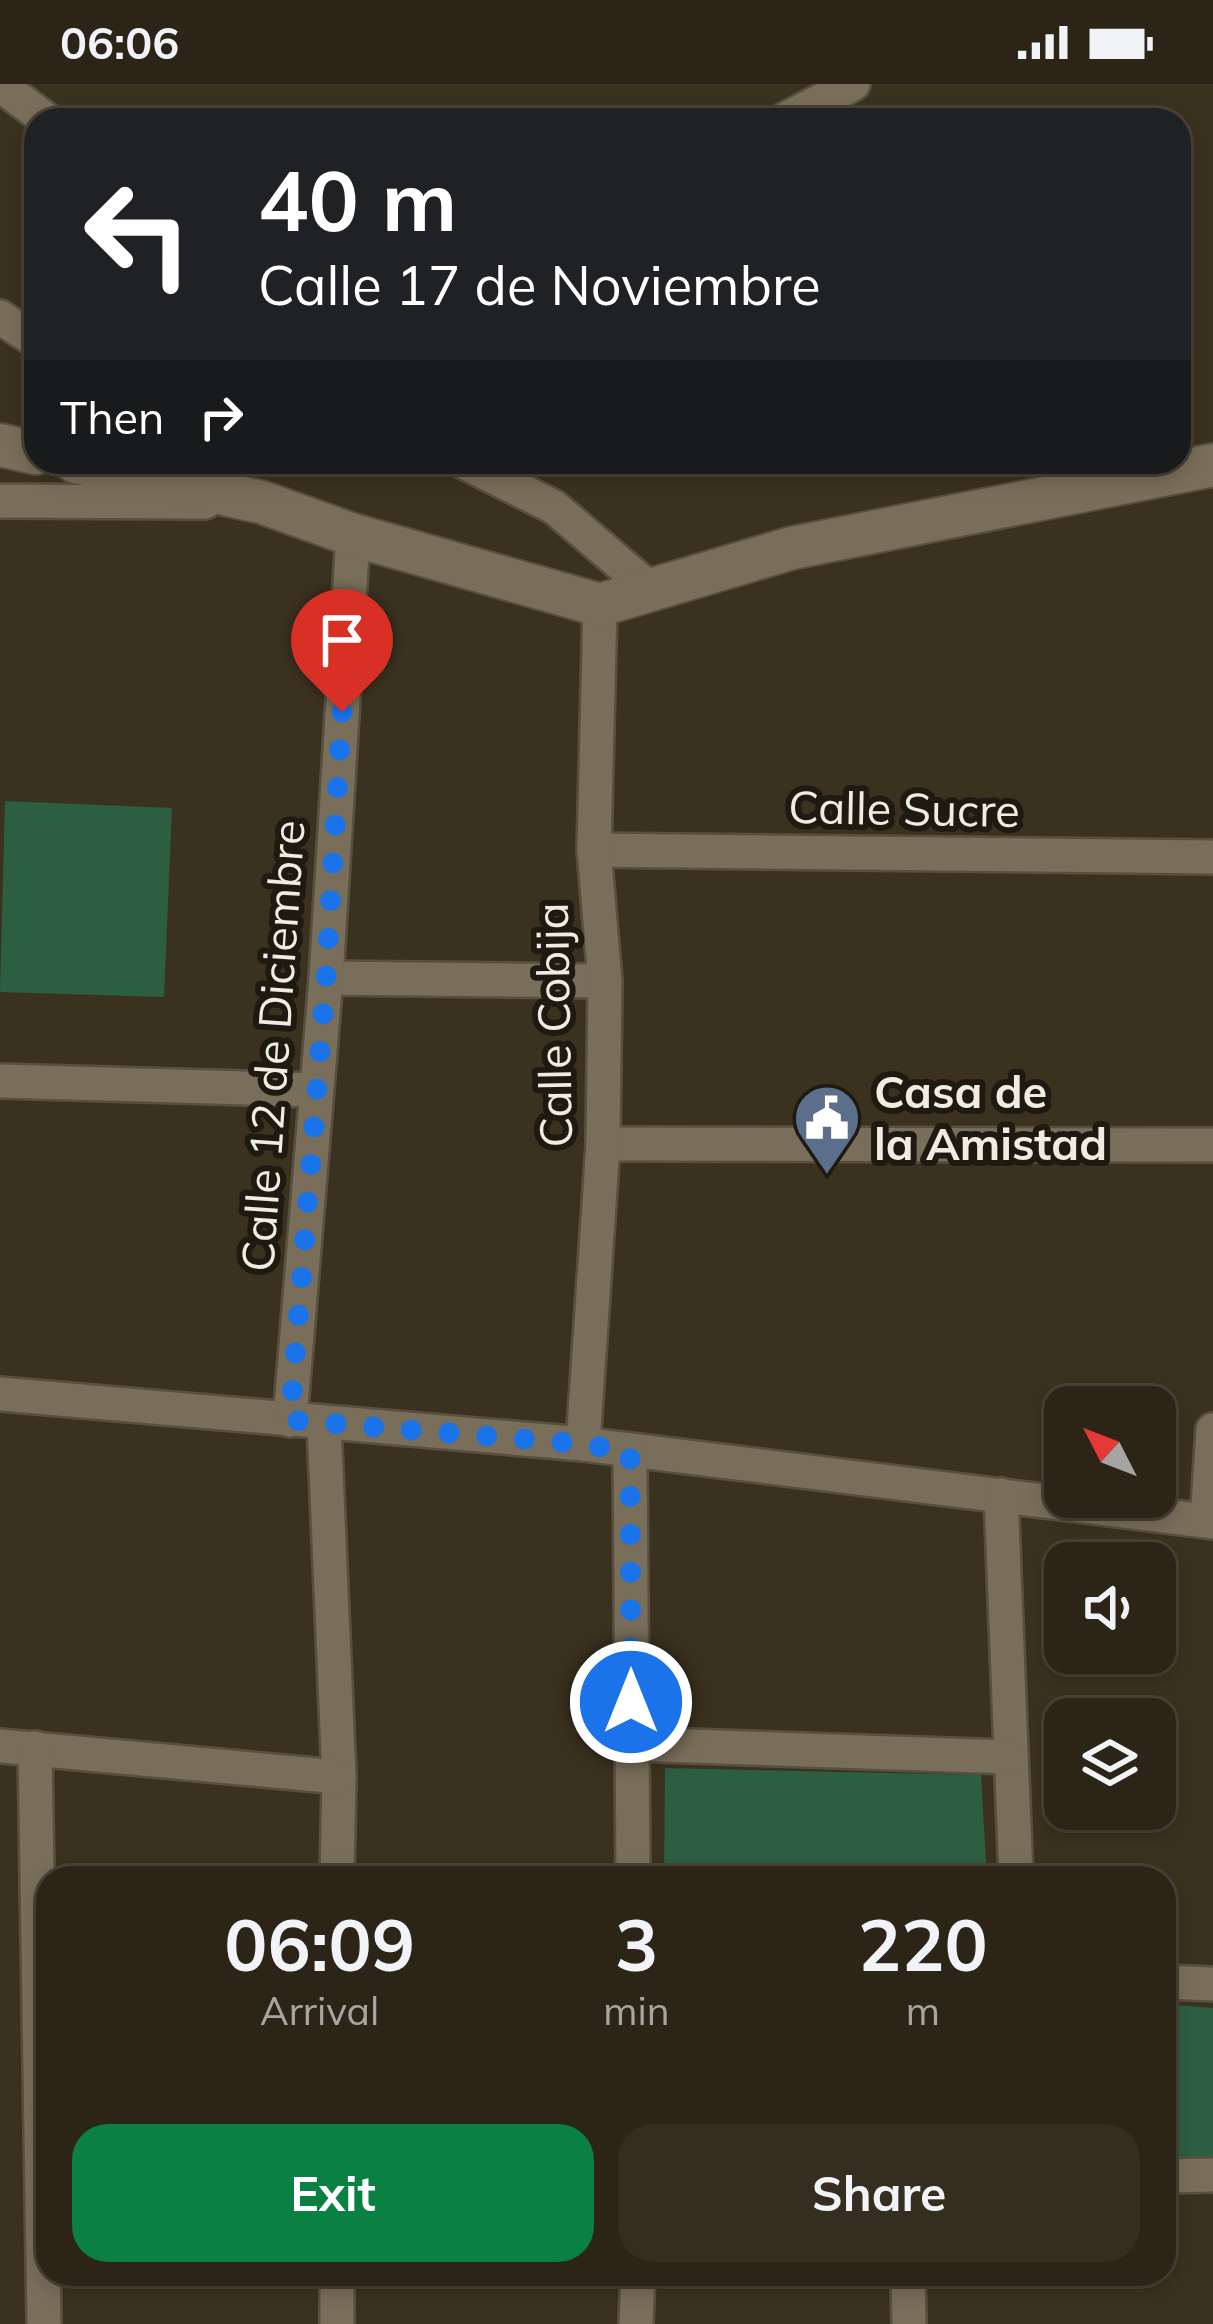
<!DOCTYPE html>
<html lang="en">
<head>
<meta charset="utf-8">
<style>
	body { margin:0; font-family:Mulish,sans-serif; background:#342d20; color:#f1f3f6; height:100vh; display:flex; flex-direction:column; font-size:45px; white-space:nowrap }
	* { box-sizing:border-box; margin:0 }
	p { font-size:39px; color:#a6a5a1 }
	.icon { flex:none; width:66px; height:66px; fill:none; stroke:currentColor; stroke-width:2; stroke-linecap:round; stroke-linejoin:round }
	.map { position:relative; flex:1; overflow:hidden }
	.details { position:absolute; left:36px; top:1782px; width:1140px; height:420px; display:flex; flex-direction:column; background:#2c2517; border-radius:36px; box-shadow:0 6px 18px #0003,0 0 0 3px #484236 }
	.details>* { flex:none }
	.hud { position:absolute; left:24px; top:24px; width:1167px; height:366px; border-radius:36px; box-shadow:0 6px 18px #0003,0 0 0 3px #484236; background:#202124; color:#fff; overflow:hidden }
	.needle { width:78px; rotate:312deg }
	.tools { position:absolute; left:1044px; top:1302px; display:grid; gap:24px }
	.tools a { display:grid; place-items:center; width:132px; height:132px; border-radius:24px; background:#2c2517; box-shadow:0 6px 18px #0003,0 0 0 3px #484236; font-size:60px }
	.pin { position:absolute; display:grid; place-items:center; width:102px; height:102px; color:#fff; margin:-123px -51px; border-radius:50% 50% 50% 0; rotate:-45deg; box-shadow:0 0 12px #0007 }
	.pin .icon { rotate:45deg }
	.me { position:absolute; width:132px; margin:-66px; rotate:0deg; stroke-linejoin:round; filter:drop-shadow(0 0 9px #0008) }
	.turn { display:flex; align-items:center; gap:42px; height:252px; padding:0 36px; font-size:54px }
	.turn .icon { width:156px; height:156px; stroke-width:2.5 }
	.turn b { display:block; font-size:84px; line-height:102px }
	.then { display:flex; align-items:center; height:114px; padding:0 36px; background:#0003; gap:24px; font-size:45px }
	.eta { display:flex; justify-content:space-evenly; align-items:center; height:204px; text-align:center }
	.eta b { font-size:72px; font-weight:700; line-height:84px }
	.cta { display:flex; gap:24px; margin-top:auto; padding:24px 36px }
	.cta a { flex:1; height:138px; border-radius:36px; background:#0b8043; color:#fff; font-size:48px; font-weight:700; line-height:138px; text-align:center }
	.cta a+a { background:#342d20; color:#f1f3f6 }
	.status { display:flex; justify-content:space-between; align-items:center; height:84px; padding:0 60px; background:#2c2517; direction:ltr }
	.status svg { height:33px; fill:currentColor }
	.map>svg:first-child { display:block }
	.green { fill:#2c5e42 }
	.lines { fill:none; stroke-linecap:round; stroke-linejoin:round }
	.minor-casing { stroke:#58503f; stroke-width:38 }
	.tertiary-casing { stroke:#58503f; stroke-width:46 }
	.minor { stroke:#796e59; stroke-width:33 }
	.tertiary { stroke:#796e59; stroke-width:42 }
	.route { stroke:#1a73e8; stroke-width:21; stroke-dasharray:0 37.8 }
	.labels { text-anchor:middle; stroke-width:12; stroke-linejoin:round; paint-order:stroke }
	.street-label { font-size:45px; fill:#f1ebe0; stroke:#1e1a12 }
	.poi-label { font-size:45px; font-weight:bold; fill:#f1ebe0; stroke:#1e1a12; text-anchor:start }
</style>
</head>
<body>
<div class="status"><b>06:06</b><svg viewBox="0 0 49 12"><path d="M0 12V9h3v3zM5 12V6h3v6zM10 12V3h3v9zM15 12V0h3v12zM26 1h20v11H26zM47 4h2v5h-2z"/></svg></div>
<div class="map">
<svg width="1213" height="2240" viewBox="0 0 1213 2240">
	<rect width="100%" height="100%" fill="#3b311f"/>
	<!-- green -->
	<g class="green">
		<polygon points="5,717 172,724 164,913 0,908"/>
		<polygon points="665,1684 981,1691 987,1794 664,1794"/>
		<polygon points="1164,1920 1213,1924 1213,2076 1164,2076"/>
	</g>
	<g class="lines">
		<!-- minor casing -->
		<g class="minor-casing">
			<g id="minor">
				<polyline points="0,1 47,36"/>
				<polyline points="784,36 853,0"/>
				<polyline points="0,233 36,257"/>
				<polyline points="464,378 554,423 651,506"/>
				<polyline points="0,417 205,418"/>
				<polyline points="594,766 1213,773"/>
				<polyline points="326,894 605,897"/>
				<polyline points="0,997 315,1006"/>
				<polyline points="603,1060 1213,1061"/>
				<polyline points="0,1310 583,1360 1213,1438"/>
				<polyline points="290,1336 326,894 353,451"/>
				<polyline points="324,1339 339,1693 337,1794"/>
				<polyline points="583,1360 603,1060 605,897 594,766 600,521"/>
				<polyline points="630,1368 633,1794"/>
				<polyline points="1001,1411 1016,1794"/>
				<polyline points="1207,1437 1213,1346"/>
				<polyline points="631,1660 1009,1673"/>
				<polyline points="0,1662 339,1693"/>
				<polyline points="35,1664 44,2240"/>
				<polyline points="1164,1898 1213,1900"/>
				<polyline points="1164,2092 1213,2091"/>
				<polyline points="337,2190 337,2240"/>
				<polyline points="908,2190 909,2240"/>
				<polyline points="636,2240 638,2190"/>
			</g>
		</g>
		<!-- tertiary casing -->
		<g class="tertiary-casing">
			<g id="tertiary">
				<polyline points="0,361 36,369"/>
				<polyline points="76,378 261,418 353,451 600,521 792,464 1213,381"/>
			</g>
		</g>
		<!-- minor -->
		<use href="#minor" class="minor"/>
		<!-- tertiary -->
		<use href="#tertiary" class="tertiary"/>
	</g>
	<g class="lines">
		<!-- route -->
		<polyline class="route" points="342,628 326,894 290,1336 583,1360 630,1368 631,1618"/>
	</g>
	<!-- icons -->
	<defs>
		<g id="civic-pin" transform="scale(3.45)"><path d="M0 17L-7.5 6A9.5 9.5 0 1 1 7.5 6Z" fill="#5c6f8a" stroke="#1e1a12"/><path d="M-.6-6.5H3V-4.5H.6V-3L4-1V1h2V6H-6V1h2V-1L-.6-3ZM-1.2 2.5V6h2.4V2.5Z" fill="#fff"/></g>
	</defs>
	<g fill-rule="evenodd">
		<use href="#civic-pin" x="827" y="1034"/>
	</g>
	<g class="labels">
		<!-- street labels -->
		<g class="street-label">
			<text transform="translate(904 725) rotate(1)" y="16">Calle Sucre</text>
			<text transform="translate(554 941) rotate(-91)" y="16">Calle Cobija</text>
			<text transform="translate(273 962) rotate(-86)" y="16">Calle 12 de Diciembre</text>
		</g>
		<!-- poi labels -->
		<g class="poi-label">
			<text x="874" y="1024">Casa de<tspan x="874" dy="52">la Amistad</tspan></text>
		</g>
	</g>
</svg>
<div class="tools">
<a><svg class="needle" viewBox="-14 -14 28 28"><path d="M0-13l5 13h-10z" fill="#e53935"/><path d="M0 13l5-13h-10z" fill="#a6a5a1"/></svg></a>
<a><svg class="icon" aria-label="sound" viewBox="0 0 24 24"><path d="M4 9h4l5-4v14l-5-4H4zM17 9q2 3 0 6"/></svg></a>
<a><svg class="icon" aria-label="layers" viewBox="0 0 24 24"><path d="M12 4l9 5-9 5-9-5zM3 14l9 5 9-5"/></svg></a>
</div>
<div class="pin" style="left:342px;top:628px;background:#d93025"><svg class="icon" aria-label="arrive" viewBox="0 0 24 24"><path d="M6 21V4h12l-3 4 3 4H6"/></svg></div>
<svg class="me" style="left:631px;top:1618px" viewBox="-20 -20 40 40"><circle r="17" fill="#1a73e8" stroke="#fff" stroke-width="3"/><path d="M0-11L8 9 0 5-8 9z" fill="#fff"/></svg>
<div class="hud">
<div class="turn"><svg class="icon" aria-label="left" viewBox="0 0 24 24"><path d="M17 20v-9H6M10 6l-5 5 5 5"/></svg><div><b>40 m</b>Calle 17 de Noviembre</div></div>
<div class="then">Then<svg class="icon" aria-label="right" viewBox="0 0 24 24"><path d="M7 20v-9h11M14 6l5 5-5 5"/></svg></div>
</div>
<section class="details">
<div class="eta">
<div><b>06:09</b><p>Arrival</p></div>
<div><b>3</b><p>min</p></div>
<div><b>220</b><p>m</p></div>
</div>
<div class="cta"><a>Exit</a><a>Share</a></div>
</section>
</div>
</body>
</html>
